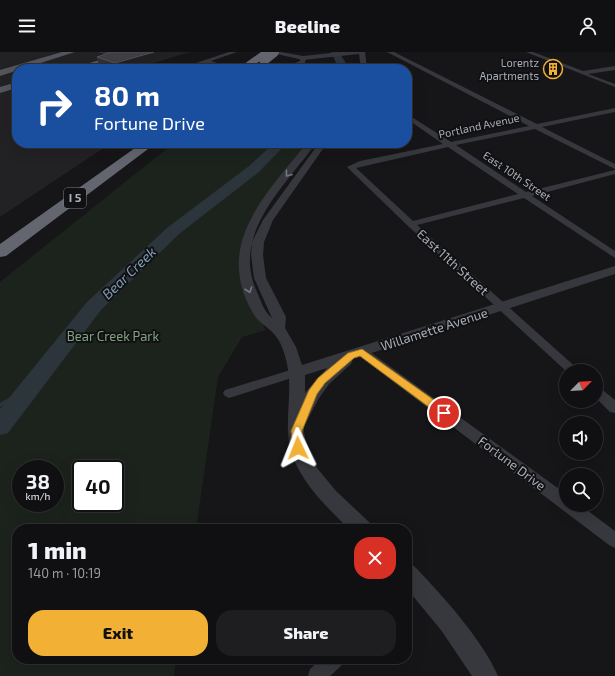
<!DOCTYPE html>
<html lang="en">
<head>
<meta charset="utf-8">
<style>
	body { margin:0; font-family:"Exo 2",sans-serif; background:#1e1e20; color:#f1f3f6; height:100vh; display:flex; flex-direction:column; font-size:15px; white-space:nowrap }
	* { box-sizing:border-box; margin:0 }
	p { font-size:13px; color:#9c9d9f }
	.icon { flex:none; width:22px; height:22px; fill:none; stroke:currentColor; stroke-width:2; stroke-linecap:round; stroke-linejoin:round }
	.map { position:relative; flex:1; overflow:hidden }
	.side { position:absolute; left:12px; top:472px; width:400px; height:140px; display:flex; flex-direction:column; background:#101012; border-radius:16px; box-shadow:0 4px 16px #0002,0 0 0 1px #303032 }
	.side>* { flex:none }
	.guide { position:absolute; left:12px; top:12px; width:400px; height:84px; border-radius:16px; box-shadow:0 4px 16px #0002,0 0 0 1px #303032; background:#1a4fa0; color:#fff; overflow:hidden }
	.needle { width:26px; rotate:66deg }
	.fabs { position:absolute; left:559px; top:312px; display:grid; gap:8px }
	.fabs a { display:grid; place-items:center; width:44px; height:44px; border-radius:50%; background:#101012; box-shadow:0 4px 16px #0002,0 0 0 1px #303032; font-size:20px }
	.speed { position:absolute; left:12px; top:408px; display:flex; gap:8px; font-size:20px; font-weight:700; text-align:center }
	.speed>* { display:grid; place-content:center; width:52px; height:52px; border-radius:50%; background:#101012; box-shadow:0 4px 16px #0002,0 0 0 1px #303032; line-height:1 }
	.speed small { font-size:10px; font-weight:400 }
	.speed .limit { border:2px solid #111; border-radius:6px; background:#fff; color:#111 }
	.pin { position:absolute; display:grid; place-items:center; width:34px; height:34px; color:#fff; margin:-17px; border:2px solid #fff; border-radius:50%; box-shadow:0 1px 4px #0007 }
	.me { position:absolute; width:44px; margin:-22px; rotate:358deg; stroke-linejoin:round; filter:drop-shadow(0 0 3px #0008) }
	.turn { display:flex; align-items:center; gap:14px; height:84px; padding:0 16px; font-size:18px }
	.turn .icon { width:52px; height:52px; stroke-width:2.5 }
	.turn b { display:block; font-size:28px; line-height:34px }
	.round { display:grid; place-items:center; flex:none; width:42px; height:42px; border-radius:16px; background:#1e1e20 }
	.head { display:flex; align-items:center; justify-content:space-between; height:68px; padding:0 16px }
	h1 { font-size:24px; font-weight:800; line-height:30px }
	.action { display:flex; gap:8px; margin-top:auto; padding:8px 16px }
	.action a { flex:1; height:46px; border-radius:16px; background:#f2b134; color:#111; font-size:16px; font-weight:800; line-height:46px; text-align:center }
	.action a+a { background:#1e1e20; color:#f1f3f6 }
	header { display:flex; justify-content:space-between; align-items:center; height:52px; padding:0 16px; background:#101012; font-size:18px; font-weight:800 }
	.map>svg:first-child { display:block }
	.built { fill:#222225 }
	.green { fill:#1c231d; fill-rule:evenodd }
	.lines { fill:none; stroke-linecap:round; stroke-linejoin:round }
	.stream { stroke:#2c353c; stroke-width:3.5 }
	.river { fill:#2c353c; fill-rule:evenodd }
	.minor { fill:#37383d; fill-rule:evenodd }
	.tertiary { fill:#37383d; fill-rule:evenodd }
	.primary { fill:#53555c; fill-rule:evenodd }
	.motorway { fill:#63666e; fill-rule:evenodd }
	.motorway-bridge { stroke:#63666e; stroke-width:10 }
	.wall { fill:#323236 }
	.shaded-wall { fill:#212124 }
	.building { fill:#3f3f44; stroke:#4f5156 }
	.oneway { stroke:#757881 }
	.route { fill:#f2b134; stroke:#9d7322 }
	.labels { text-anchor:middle; stroke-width:4; stroke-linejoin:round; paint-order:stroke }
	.far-poi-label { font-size:11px; fill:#a8adb8; stroke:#111113; text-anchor:end }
	.far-street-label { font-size:11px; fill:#a8adb8; stroke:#111113 }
	.shield { fill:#111113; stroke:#7b7e86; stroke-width:1 }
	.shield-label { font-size:12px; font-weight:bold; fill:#a8adb8 }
	.street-label { font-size:13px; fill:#a8adb8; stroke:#111113 }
	.park-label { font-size:13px; fill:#7fa381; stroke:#111113 }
	.water-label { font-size:14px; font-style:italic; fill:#7f9bb3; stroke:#111113 }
</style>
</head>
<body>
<header><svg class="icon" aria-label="menu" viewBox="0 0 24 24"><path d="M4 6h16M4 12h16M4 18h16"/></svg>Beeline<svg class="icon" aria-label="person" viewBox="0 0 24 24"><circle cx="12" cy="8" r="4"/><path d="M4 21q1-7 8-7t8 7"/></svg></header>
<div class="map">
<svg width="615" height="624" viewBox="0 0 615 624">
	<rect width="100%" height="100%" fill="#161618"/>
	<!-- built -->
	<polygon class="built" points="0,0 190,0 134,17 17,17 17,91 111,91 0,165"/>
	<!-- green -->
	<path class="green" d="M174,91H310L252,164L248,173L242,193L252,255L266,278L242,285L218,325L196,477H17V607H176L174,624H0V230ZM21,417H55V451H21ZM81,417H115V451H81Z"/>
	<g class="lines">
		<!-- stream -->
		<polyline class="stream" points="0,353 31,335"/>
		<!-- river -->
		<g class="river">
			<polygon points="331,0 339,0 347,13 346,17 336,17 337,13"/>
			<polygon points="274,91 287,91 259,120 179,182 101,258 8,381 0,383 0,357 87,250 167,176 249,114"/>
		</g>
		<!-- minor -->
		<g class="minor">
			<polygon points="98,0 108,0 123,4 120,6"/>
			<polygon points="229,0 237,0 211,9 228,15 228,17 205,11 186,17 178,17"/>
			<path d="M387,0H394L537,72L615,56V60L542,75L615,112V117L535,77L456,93L526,140L615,118V122L532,144L615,199V206L524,146L417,173L580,319H566L408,174L347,115L360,109L443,92L407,67V62L451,90L529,74ZM448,95L518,142L413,169L356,116Z"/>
			<polygon points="526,0 533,0 583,19 615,14 615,18 588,22 615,32 615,35"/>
			<polygon points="303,4 306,6 305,11 289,17 281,17 300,9 300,6"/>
			<polygon points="362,296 366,297 566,442 566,453 580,453 615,479 615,496 609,493 358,303 356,300"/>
			<polygon points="297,316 301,317 303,320 301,323 229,346 225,344 223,341 225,338"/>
			<polygon points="596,334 600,336 615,348 615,361 610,360 596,346"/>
			<polygon points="321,607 343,607 341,614 330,624 308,624 310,617"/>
		</g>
		<!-- tertiary -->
		<g class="tertiary">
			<polygon points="268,0 281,0 303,4 341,0 365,0 367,17 361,17 359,2 303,8"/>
			<path d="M307,91H316C286,133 230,182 257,240C261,249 264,260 272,266L254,226L251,203L252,190L263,168L319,91H327L273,168L264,190L263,203L266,226L286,265L285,276L296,295L302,313L615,214V222L353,307L351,312L329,332L319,346L304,374V380L307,395L317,416L336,439L369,470L372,477H349C322,450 289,420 288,379C287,356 292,335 287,312C285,302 281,289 274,282C267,274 258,271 253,261C213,192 266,142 307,91ZM327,316L305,341V323Z"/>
			<path d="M407,511L414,514C442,543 482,587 498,624H472L441,578L407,537Z"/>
		</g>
		<!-- primary -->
		<g class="primary">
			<polygon points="62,0 75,0 0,24 0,18"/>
			<polygon points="125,0 138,0 83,17 70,17"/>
			<polygon points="17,30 17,36 0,41 0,35"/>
		</g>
		<!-- motorway -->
		<g class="motorway">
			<polygon points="261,0 272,0 249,17 237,17"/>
			<polygon points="142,91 156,91 6,204 0,205 0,192"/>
		</g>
		<!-- motorway-bridge -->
		<polyline class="motorway-bridge" points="264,8 274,0"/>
	</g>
	<!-- wall -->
	<polygon class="wall" points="171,4 128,17 109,17 99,14 97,5"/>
	<!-- shaded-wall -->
	<polygon class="shaded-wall" points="154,0 170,0 171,4 128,17 117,17 115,11"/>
	<!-- building -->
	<g class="building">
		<polygon points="111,0 154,0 115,11 97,5"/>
		<polygon points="17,58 17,63 15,61"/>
	</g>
	<!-- one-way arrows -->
	<defs><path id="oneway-chevron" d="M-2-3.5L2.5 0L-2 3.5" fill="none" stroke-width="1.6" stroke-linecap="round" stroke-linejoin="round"/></defs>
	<g class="oneway">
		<use href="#oneway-chevron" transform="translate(288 122) rotate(128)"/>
		<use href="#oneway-chevron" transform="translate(249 238) rotate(71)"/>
	</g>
	<!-- route -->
	<polygon class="route" points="362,297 448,358 449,361 448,364 441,364 360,304 354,306 325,331 317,342 302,379 303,396 298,400 294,399 291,379 309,338 318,326 348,301"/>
	<!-- icons -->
	<defs>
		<g id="building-ring" transform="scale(1)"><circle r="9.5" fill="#111113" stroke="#f2b134" stroke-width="1.5"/><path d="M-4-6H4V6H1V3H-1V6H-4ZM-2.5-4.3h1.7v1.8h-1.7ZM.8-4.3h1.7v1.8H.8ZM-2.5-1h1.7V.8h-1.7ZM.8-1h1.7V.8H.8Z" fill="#f2b134"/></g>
	</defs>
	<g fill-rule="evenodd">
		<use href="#building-ring" x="553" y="17"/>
	</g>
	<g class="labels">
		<!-- far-poi labels -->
		<g class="far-poi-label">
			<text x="539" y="15">Lorentz<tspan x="539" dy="13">Apartments</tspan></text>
		</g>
		<!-- far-street labels -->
		<g class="far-street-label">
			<text transform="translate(479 74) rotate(-12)" y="4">Portland Avenue</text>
			<text transform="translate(517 124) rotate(34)" y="4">East 10th Street</text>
		</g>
		<!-- shield labels -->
		<rect class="shield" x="64" y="136" width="22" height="20" rx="3"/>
		<g class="shield-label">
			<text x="75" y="150">I 5</text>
		</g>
		<!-- street labels -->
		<g class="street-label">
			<text transform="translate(453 210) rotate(42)" y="5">East 11th Street</text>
			<text transform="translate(434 277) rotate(-18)" y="5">Willamette Avenue</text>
			<text transform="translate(512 411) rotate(37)" y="5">Fortune Drive</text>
		</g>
		<!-- park labels -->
		<g class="park-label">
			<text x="113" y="289">Bear Creek Park</text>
		</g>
		<!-- water labels -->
		<g class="water-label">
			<text transform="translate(129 221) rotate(-44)" y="5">Bear Creek</text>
		</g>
	</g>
</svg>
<div class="fabs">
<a><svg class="needle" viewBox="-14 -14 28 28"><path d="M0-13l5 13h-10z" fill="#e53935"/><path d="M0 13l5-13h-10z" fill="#9c9d9f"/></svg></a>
<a><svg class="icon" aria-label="sound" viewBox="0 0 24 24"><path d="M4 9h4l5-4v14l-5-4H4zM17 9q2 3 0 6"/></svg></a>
<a><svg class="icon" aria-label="search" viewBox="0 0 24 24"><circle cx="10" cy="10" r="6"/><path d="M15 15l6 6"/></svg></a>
</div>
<div class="speed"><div>38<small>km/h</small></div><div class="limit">40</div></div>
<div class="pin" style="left:444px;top:361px;background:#d93025"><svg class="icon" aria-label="arrive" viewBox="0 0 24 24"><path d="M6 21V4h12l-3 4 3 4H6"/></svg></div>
<svg class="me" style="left:298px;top:396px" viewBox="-20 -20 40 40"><path d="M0-17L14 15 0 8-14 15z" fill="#f2b134" stroke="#fff" stroke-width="4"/></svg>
<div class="guide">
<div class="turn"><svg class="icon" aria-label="right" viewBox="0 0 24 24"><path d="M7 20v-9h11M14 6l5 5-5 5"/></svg><div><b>80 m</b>Fortune Drive</div></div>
</div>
<section class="side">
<div class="head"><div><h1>1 min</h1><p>140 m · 10:19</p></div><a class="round" style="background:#d93025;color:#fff"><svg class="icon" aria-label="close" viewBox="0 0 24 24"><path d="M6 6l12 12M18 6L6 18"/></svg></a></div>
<div class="action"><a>Exit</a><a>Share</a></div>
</section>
</div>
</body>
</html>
